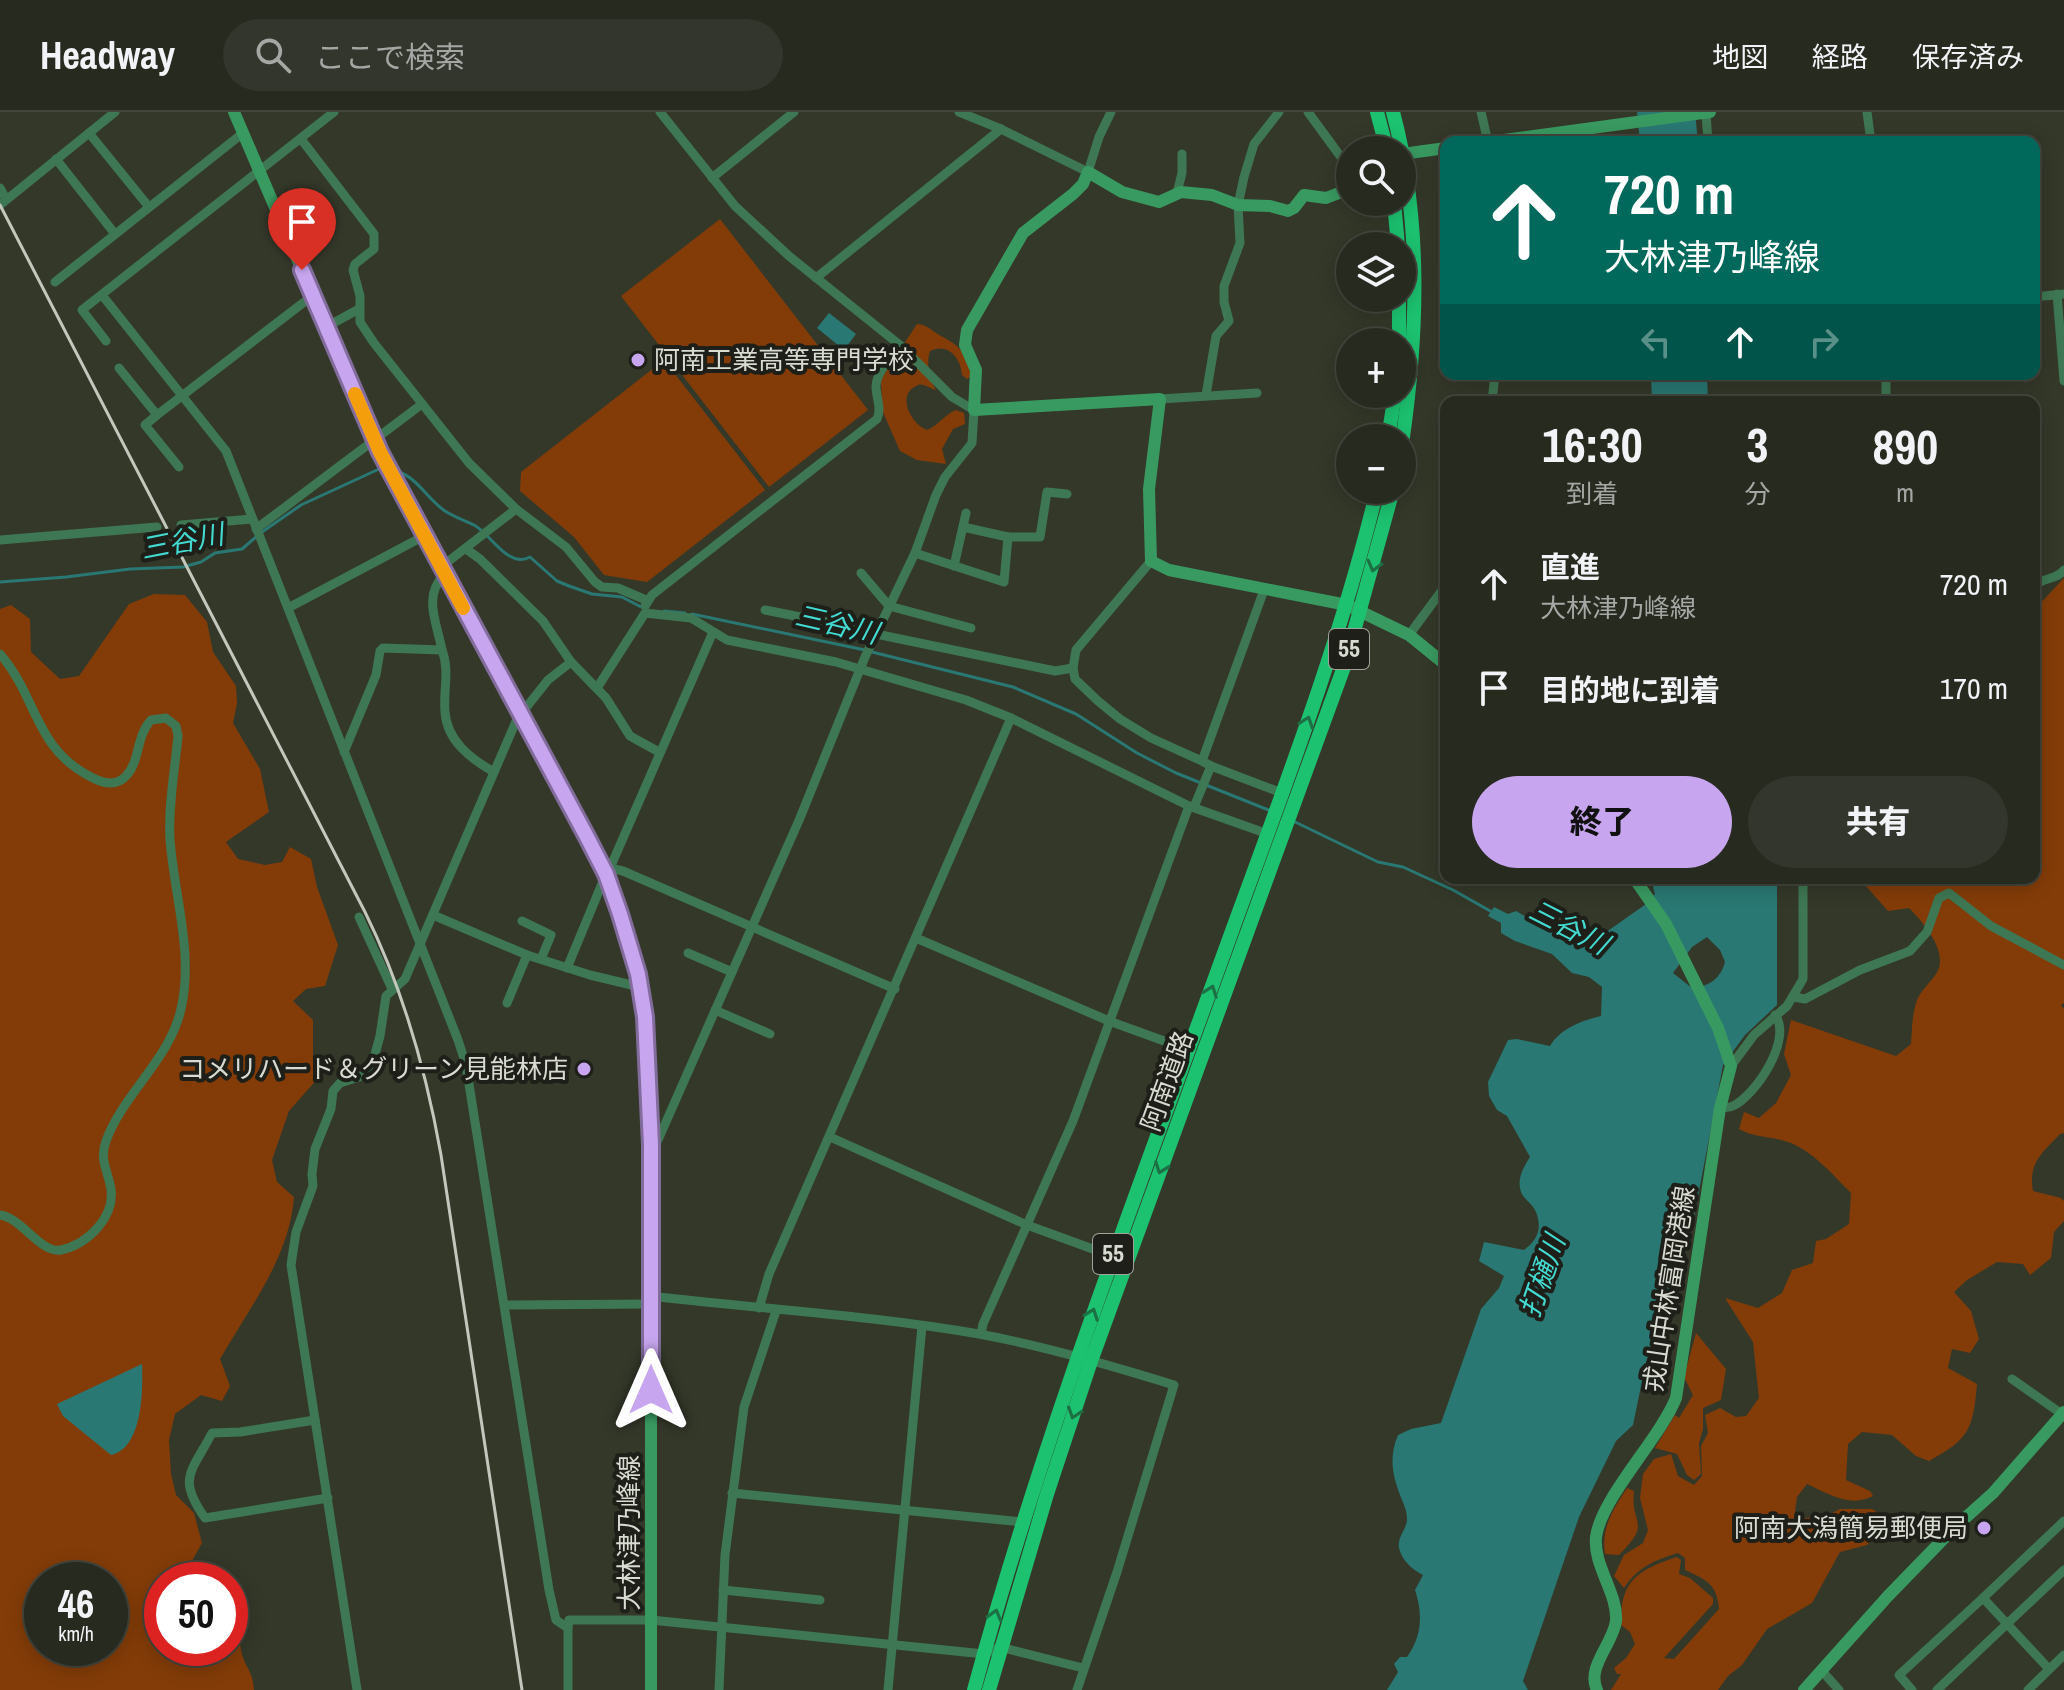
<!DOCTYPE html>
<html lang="ja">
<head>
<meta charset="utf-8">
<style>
	body { margin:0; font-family:"Archivo Narrow","Noto Sans JP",sans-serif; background:#33362c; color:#f1f3f6; height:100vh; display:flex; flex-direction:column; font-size:30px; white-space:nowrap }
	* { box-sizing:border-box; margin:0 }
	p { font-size:26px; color:#a4a7a4 }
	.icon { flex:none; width:44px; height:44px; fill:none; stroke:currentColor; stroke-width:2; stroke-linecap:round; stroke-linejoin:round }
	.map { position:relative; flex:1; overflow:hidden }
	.details { position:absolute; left:1440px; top:284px; width:600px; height:488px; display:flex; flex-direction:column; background:#272a1f; border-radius:16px; box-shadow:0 4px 20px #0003,0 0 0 2px #43463d }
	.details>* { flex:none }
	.top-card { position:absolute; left:1440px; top:24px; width:600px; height:244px; border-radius:16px; box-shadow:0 4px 20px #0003,0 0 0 2px #43463d; background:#00695c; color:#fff; overflow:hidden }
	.fabs { position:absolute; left:1336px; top:24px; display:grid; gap:16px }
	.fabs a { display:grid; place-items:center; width:80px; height:80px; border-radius:50%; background:#272a1f; box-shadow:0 4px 20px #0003,0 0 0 2px #43463d; font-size:40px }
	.speed { position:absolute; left:24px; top:1450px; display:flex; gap:16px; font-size:40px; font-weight:700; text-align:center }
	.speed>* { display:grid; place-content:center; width:104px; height:104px; border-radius:50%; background:#272a1f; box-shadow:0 4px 20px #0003,0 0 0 2px #43463d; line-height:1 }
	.speed small { font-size:20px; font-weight:400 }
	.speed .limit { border:12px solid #d22; background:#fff; color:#111 }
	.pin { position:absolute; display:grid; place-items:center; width:68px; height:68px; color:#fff; margin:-82px -34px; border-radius:50% 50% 50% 0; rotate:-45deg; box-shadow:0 0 8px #0007 }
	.pin .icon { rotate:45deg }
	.me { position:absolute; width:88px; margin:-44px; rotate:0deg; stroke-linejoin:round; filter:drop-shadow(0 0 6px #0008) }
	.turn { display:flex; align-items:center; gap:28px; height:168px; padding:0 32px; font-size:36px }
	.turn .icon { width:104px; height:104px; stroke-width:2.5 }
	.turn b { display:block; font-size:56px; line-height:68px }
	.lanes { display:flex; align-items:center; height:76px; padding:0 32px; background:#0003; justify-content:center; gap:40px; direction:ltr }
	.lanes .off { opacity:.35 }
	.eta { display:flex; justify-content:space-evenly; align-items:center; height:136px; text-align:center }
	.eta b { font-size:48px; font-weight:800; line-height:56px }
	.action { display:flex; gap:16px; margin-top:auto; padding:16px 32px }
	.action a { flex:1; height:92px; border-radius:48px; background:#c7a6ef; color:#111; font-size:32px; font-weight:800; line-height:92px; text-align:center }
	.action a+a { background:#33362c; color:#f1f3f6 }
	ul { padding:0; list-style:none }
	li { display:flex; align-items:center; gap:24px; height:104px; padding:0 32px }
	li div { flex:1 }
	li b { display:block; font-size:30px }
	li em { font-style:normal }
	header { display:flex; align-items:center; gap:48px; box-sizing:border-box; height:112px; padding:0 40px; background:#272a1f; border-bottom:2px solid #43463d }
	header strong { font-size:38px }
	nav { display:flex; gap:44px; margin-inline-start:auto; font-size:28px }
	.search { width:560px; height:72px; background:#33362c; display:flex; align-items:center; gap:20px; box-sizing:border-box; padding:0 28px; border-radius:44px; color:#a4a7a4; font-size:30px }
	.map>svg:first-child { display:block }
	.green { fill:#833c08; fill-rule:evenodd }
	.water { fill:#297873; fill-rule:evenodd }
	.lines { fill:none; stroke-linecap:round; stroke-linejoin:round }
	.stream { stroke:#297873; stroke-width:3 }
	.minor { stroke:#3e7753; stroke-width:9 }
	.secondary { stroke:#399a61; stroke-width:12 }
	.trunk { stroke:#1cc270; stroke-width:14 }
	.rail { stroke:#c4c7bc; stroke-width:3 }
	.oneway { stroke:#1c7044 }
	.route-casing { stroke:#816c9b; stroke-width:20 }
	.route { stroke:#c7a6ef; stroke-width:14 }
	.slow { stroke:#f59e0b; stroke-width:14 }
	.poi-dot { fill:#c7a6ef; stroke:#1d1f18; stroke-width:3 }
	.labels { text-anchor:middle; stroke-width:8; stroke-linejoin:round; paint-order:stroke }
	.shield { fill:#1d1f18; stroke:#a0a39a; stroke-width:2 }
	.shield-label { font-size:24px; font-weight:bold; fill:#d8dbd1 }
	.poi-label { font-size:26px; fill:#d8dbd1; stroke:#1d1f18; text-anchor:end }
	.street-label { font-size:26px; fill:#d8dbd1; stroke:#1d1f18 }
	.water-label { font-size:28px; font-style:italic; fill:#42dad1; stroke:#1d1f18 }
</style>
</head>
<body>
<header>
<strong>Headway</strong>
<div class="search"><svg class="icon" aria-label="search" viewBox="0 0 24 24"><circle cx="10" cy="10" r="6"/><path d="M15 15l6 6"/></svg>ここで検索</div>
<nav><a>地図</a><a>経路</a><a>保存済み</a></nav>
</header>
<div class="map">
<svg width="2064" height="1578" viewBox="0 0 2064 1578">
	<rect width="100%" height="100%" fill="#343829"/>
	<!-- green -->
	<g class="green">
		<polygon points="720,107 868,298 769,375 621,184"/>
		<path d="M917,212C928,213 932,219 941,224C960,234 967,241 971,264L967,267L962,263C961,246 948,230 930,239C926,250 929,267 936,278C931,277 923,271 918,273C895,282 911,312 927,318C939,313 944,303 956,298L964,301L965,312L953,317L942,337L946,352L917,348L900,339L882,298L881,267Z"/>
		<polygon points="664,248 765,378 647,470 604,463 574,425 520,379 521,360"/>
		<path d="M2064,466V891L2061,893L2064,897V1021L2060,1022C2042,1041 2028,1051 2033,1079L2061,1086L2064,1089V1109L2054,1120L2051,1146L2030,1163L2023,1152L1997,1150L1967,1168L1954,1180L1971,1199L1979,1227L1970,1241L1952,1237L1948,1256L1977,1272C1973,1318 1969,1327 1929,1349L1916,1344L1892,1323L1862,1320L1848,1332L1846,1368L1870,1379L1873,1384C1850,1396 1829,1382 1807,1372L1797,1385L1794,1407L1826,1404L1840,1397H1872L1883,1404V1418L1867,1433L1840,1440L1812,1491L1767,1517L1742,1553L1728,1564L1718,1578H1611L1621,1562H1617L1614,1556L1626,1546L1635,1532L1630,1520L1621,1513C1620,1469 1637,1458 1677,1445L1681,1448L1679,1462L1690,1466L1713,1486V1492L1664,1546L1674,1547L1719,1497C1717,1472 1707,1468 1685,1458V1446L1678,1441C1655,1448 1638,1455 1624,1476L1614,1464L1624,1443L1643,1431L1648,1418L1640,1386L1643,1362L1654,1347L1671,1342L1678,1364L1694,1373L1702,1364L1701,1334L1708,1321L1705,1303L1720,1296L1736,1305L1746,1304L1759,1286L1753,1230L1725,1186L1758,1196L1782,1181L1792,1158L1813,1151L1816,1129L1826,1127L1849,1112L1851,1081C1833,1063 1813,1039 1788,1030C1771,1024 1755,1026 1739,1017L1744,1000L1759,1006L1776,991L1791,963L1784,942L1791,908L1896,944L1911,932C1912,917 1912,902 1917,888C1921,878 1930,871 1936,862C1950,841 1924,811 1909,796L1888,799L1865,773L1867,766H2034V498Z"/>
		<path d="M154,482L185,483L207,510L213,540L236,574L237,591L233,611L260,657L269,700L226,730L238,747L265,753L282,750L290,735L311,747L317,775L338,833L325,874L306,877L293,889L313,908V946L319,965L289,999L272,1048L277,1070L294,1085C290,1144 249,1197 220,1247L230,1274L222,1289L201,1283L175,1302L169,1328L171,1362L176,1383L194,1401L202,1431L187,1458L201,1468H162V1536H230V1499C244,1520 237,1521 242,1542C246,1557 253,1559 254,1578H0V497L11,493L30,507L31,540L60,567L79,564L129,492ZM42,1468H110V1536H42Z"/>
		<polygon points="1696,1221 1726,1257 1721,1288 1703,1296 1703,1317 1699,1331 1701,1362 1694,1368 1687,1363 1677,1342 1655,1336 1675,1303 1679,1306 1693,1283 1684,1265"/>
		<path d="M1627,1376L1634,1379C1630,1414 1653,1409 1619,1443L1605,1442C1601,1415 1613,1398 1627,1376Z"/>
	</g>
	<!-- water -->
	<g class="water">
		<polygon points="1637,0 1695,0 1698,30 1640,30"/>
		<polygon points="829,201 856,222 844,238 817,216"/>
		<polygon points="1651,262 1707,262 1708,290 1652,290"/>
		<path d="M1658,766H1777V893L1745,923L1723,953L1695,1100L1675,1183L1665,1194L1646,1250L1633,1313L1616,1329L1579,1405L1523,1569L1528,1578H1387L1398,1560L1394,1552L1400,1545H1407C1422,1524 1423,1502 1415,1478L1423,1463C1413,1458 1402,1449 1399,1436C1397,1425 1407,1417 1407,1407C1407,1398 1403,1391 1400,1383C1392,1362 1389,1344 1398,1323L1411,1317L1441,1311L1481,1197L1499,1176L1504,1164L1479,1149L1484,1130L1524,1138C1538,1128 1543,1115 1535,1098C1531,1090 1521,1086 1520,1076C1518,1065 1524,1054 1530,1045L1507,1004L1497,998L1489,984L1488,970L1508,928L1517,927L1550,934C1561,916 1581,909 1601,904L1602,875L1589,865L1572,861L1552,842L1515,829L1501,821V811L1488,804L1494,795L1508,802L1516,799L1577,834L1585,835L1646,792L1655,782L1653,775ZM1707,825L1720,838L1725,850C1721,866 1709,875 1692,876L1673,861L1692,835Z"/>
		<path d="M142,1252C143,1277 143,1336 111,1343L63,1304L57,1292Z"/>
	</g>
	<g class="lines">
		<!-- stream -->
		<g class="stream">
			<path d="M397,359C418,366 427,387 445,399C454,405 464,408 474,413C491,422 508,457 530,445L557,469L569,474L592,482L622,485L645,497"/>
			<polyline points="262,420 301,393 379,357 385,357"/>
			<polyline points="0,470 66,465 130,457 183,455 201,450 215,441 242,437 256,425"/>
			<polyline points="664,499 685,501"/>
			<polyline points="692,502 865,538"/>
			<polyline points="872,540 1013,575 1076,602 1137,641 1176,661 1271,699"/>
			<polyline points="1293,709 1378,750 1403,755 1453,778 1492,800"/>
		</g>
		<!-- minor -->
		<g class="minor">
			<polyline points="959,0 1001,17 1088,60 1099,25 1111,0"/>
			<polyline points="1308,0 1346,52"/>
			<polyline points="1481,0 1488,30"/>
			<polyline points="1867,0 1871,30"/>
			<polyline points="1706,1 1708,30"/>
			<polyline points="89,21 149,95"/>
			<polyline points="301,27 374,122 374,137 355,152 353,158 360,184 360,210 374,231 469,351 516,397 566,435 595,470 602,475 618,476 646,488"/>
			<polyline points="56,47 115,122"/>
			<polyline points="712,66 794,0"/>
			<polyline points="0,76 6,87"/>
			<polyline points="1177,81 1182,61 1182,42"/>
			<polyline points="0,93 115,0"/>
			<polyline points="816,166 1001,17"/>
			<polyline points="55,170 243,21"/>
			<polyline points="2057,182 2064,269"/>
			<polyline points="102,183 226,339 458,928 466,953 549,1478 556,1508 568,1516 568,1578"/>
			<polyline points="2034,185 2064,182"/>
			<polyline points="326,215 359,197"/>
			<polyline points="106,229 82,198 334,0"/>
			<polyline points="119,256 157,303 312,184"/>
			<polyline points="1886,262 1886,290"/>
			<polyline points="1206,283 1216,224 1229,209 1224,190 1224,174 1240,131 1238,93 1244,65 1254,32 1279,0"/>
			<polyline points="1160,287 1257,281"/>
			<polyline points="1492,290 1495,262"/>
			<polyline points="157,303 145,313 179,355"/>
			<polyline points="181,413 252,407"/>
			<polyline points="963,415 1008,425 1040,425 1047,380 1067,382"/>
			<polyline points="256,417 422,292"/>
			<polyline points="0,428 157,415"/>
			<polyline points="466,437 480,447 543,509 571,550 606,586 630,624 659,640"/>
			<polyline points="915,441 1004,470 1008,425"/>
			<polyline points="1151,449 1076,538 1073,556 1075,567 1098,589 1120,607 1151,626 1202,649"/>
			<polyline points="954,454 966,401"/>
			<polyline points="441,455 516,397"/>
			<polyline points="861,461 889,494 971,516"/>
			<path d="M2034,475C2042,465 2057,468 2064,458"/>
			<path d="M645,494L652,483L877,307C882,296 876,286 876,274C877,258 892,246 901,234"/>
			<polyline points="288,496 424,424"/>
			<polyline points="765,498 877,520"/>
			<polyline points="876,522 1055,559 1073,556"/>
			<polyline points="1409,523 1446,473"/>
			<path d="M442,538C450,559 443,578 445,600C447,629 471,647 494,660"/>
			<path d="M0,542C38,586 34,636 91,665C102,671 116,675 126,664C140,650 136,624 151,608L166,606L176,614L178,624C175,657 168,694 170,727C174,783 194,841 181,897C170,947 123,982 106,1029C99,1048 108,1059 111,1077C115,1105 88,1132 61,1138C41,1142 22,1106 0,1103"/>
			<polyline points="597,576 645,501 691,506 727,528 836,550 966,588 1011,606 1189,694 1268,722"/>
			<path d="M344,640L376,563L380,539L383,536L442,538C437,511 422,484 445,462"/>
			<polyline points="1211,654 1202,649 1264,478"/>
			<polyline points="1194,695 1211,654 1282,681"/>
			<polyline points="610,756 713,520"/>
			<polyline points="604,759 610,756 623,759 895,877"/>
			<polyline points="433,803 527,843 590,863 640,875"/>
			<polyline points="359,805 392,877"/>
			<polyline points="522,809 551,823 541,847"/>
			<polyline points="916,826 1109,909 1189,938"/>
			<polyline points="688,841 732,860"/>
			<polyline points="567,856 606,762"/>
			<polyline points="1794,885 1805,887 1860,858 1910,839 1927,820 1939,786 1949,781 1991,814 2064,853"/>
			<polyline points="507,891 527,843"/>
			<polyline points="715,898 770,922"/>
			<polyline points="1731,954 1754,923 1787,894 1803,867 1803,766"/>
			<path d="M1720,996C1725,995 1729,996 1733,994C1756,983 1793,927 1775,903"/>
			<polyline points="830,1025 1027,1113 1112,1144"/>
			<polyline points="651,1033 658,1028 800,706 865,545 915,441 936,383 945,365 972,331 974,298 952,285 901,234 789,144 735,94 660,0"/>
			<path d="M651,1184C760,1197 871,1203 979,1222C1045,1234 1110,1253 1174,1273L1117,1460L1077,1578"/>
			<polyline points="505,1193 651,1192"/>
			<polyline points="759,1196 769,1162 1011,606"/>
			<polyline points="981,1222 983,1212 1073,1009 1189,694"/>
			<polyline points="2012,1267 2062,1302"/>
			<path d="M315,1308L240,1320L212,1321C191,1361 177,1366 205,1406L328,1386"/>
			<polyline points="732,1381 1022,1410"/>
			<polyline points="723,1478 820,1488"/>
			<polyline points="1983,1486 2064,1409"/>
			<polyline points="568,1516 569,1508 651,1508 984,1542 1000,1535 1083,1556"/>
			<polyline points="1822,1559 1839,1578"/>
			<polyline points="357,1578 291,1153 296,1120 313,1074 312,1062 315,1037 331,997 333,979 340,971 359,965 367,958 374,946 380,924 386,884 405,867 517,607 548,568 571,550"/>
			<polyline points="719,1578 725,1443 744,1295 776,1199"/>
			<polyline points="888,1578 922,1214"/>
			<polyline points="1912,1578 1899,1563 1983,1486 2049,1557"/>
			<polyline points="1937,1578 2064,1458"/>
			<polyline points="2028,1578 2064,1543"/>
		</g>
		<!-- secondary -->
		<g class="secondary">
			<polyline points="234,0 380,340 606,762 630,832 640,875 649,944 651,1033 651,1578"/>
			<polyline points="1489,30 1710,0"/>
			<polyline points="1402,42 1446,36"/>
			<polyline points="1350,51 1346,52 1347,78 1326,86 1304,83 1294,96 1288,99 1270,94 1238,93 1212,83 1181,80 1159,90 1122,80 1088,60 1083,72 1073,82 1023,121 967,218 965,233 976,258 974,298 1160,287 1149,377 1151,449 1169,458 1347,493 1409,523 1446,553"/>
			<path d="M1597,1578C1586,1555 1613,1532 1616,1509C1618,1481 1593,1454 1596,1425C1601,1386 1659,1328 1676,1286L1720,996L1731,954L1718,916L1666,812L1634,766"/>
			<polyline points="1804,1578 1888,1484 1954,1416 1993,1381 2064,1300"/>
		</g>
		<!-- trunk -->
		<g class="trunk">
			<polyline points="1377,0 1387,38"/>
			<path d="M1393,0C1422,109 1418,222 1402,332"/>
			<polyline points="1394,90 1398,134"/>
			<polyline points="1399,230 1399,186"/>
			<polyline points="1388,326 1395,282"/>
			<path d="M974,1578C1044,1319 1141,1071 1232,819C1285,674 1341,528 1377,378"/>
			<polyline points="989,1578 1047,1382 1091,1249 1345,552 1393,378"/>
		</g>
		<!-- rail -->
		<path class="rail" d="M0,93L365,800C403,877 426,958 441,1043L522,1578"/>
	</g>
	<!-- one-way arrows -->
	<defs><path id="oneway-chevron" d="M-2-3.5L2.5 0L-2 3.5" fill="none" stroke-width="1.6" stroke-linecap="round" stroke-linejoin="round" transform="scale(2)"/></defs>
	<g class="oneway">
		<use href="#oneway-chevron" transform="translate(1374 454) rotate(105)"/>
		<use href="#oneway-chevron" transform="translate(1307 610) rotate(-71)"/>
		<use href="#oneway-chevron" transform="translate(1211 879) rotate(-70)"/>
		<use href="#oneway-chevron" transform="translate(1161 1056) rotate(110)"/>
		<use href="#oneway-chevron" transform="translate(1092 1202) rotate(-70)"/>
		<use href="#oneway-chevron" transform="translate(1074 1301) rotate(108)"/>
		<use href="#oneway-chevron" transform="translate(995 1503) rotate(-74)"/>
	</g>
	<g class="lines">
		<!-- route casing -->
		<g class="route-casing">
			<polyline id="route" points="302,158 380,340 587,725 606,762 620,802 638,862 645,905 651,1033 651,1278"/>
		</g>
		<!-- route -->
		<use href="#route" class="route"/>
		<!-- slow -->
		<polyline class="slow" points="355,282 380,340 463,496"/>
	</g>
	<!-- markers -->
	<g class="poi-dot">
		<circle cx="638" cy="248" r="8"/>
		<circle cx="584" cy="957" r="8"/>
		<circle cx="1984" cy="1416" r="8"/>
	</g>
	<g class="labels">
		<!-- shield labels -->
		<g class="shield">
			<rect x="1329" y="517" width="40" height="40" rx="6"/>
			<rect x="1093" y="1122" width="40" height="40" rx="6"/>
		</g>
		<g class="shield-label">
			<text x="1349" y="545">55</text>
			<text x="1113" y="1150">55</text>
		</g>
		<!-- poi labels -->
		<g class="poi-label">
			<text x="654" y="257" text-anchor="start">阿南工業高等専門学校</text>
			<text x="568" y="966">コメリハード＆グリーン見能林店</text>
			<text x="1968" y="1425">阿南大潟簡易郵便局</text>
		</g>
		<!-- street labels -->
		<g class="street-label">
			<text transform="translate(1167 969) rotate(-70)" y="9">阿南道路</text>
			<text transform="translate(1669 1177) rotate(-81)" y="9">戎山中林富岡港線</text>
			<text transform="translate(629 1421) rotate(-90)" y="9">大林津乃峰線</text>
		</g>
		<!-- water labels -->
		<g class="water-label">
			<text transform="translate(182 429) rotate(-11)" y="10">三谷川</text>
			<text transform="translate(837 512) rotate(13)" y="10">三谷川</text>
			<text transform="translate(1569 815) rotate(27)" y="10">三谷川</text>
			<text transform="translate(1542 1164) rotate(-71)" y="10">打樋川</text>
		</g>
	</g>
</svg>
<div class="fabs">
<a><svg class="icon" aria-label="search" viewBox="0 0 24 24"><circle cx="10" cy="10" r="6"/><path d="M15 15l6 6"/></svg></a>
<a><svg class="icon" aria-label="layers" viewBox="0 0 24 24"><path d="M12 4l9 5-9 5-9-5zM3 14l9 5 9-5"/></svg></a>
<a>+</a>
<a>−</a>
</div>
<div class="speed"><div>46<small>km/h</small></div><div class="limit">50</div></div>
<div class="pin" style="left:302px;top:158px;background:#d93025"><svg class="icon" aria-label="arrive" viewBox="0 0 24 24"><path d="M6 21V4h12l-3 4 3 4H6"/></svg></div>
<svg class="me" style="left:651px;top:1278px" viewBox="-20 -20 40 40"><path d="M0-17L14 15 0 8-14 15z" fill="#c7a6ef" stroke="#fff" stroke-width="4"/></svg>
<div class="top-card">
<div class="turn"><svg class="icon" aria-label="ahead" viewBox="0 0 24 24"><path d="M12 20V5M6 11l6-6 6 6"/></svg><div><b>720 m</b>大林津乃峰線</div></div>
<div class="lanes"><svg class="icon off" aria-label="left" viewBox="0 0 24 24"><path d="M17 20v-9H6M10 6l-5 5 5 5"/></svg><svg class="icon" aria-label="ahead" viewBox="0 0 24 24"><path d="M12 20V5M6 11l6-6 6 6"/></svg><svg class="icon off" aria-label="right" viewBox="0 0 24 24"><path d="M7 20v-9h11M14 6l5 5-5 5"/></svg></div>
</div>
<section class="details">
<div class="eta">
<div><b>16:30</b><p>到着</p></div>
<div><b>3</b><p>分</p></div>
<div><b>890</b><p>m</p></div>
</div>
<ul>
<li><svg class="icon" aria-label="ahead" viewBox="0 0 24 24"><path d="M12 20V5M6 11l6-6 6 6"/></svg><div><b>直進</b><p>大林津乃峰線</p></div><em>720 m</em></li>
<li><svg class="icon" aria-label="arrive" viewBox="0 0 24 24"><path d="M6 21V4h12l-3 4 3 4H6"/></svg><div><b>目的地に到着</b></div><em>170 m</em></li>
</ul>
<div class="action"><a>終了</a><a>共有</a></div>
</section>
</div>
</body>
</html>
